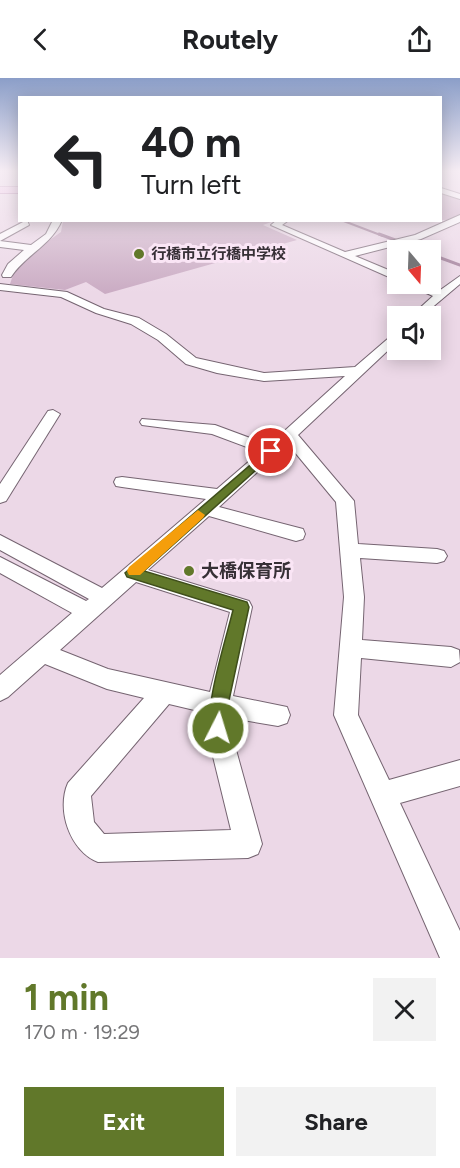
<!DOCTYPE html>
<html lang="en">
<head>
<meta charset="utf-8">
<style>
	body { margin:0; font-family:Figtree,"Noto Sans JP",sans-serif; background:#f2f2f2; color:#202124; height:100vh; display:flex; flex-direction:column; font-size:22px; white-space:nowrap }
	* { box-sizing:border-box; margin:0 }
	p { font-size:20px; color:#757577 }
	.icon { flex:none; width:33px; height:33px; fill:none; stroke:currentColor; stroke-width:2; stroke-linecap:round; stroke-linejoin:round }
	.map { position:relative; height:880px; overflow:hidden }
	.sheet { display:flex; flex-direction:column; background:#fff; flex:1 }
	.sheet>* { flex:none }
	.banner { position:absolute; left:18px; top:18px; width:424px; height:126px; border-radius:0px; box-shadow:0 3px 15px #0003; background:#fff; color:#202124; overflow:hidden }
	.needle { width:39px; rotate:161deg }
	.controls { position:absolute; left:387px; top:162px; display:grid; gap:12px }
	.controls a { display:grid; place-items:center; width:54px; height:54px; border-radius:0px; background:#fff; box-shadow:0 3px 15px #0003; font-size:30px }
	.pin { position:absolute; display:grid; place-items:center; width:51px; height:51px; color:#fff; margin:-26px; border:3px solid #fff; border-radius:50%; box-shadow:0 2px 6px #0007 }
	.me { position:absolute; width:66px; margin:-33px; rotate:5deg; stroke-linejoin:round; filter:drop-shadow(0 0 4px #0008) }
	.turn { display:flex; align-items:center; gap:21px; height:126px; padding:0 24px; font-size:27px }
	.turn .icon { width:78px; height:78px; stroke-width:2.5 }
	.turn b { display:block; font-size:42px; line-height:51px }
	.round { display:grid; place-items:center; flex:none; width:63px; height:63px; border-radius:0px; background:#f2f2f2 }
	.overview { display:flex; align-items:center; justify-content:space-between; height:102px; padding:0 24px }
	h1 { font-size:36px; font-weight:700; line-height:45px; color:#61782a }
	.button { display:flex; gap:12px; margin-top:auto; padding:12px 24px }
	.button a { flex:1; height:69px; border-radius:0px; background:#61782a; color:#fff; font-size:24px; font-weight:700; line-height:69px; text-align:center }
	.button a+a { background:#f2f2f2; color:#202124 }
	header { display:flex; justify-content:space-between; align-items:center; height:78px; padding:0 24px; background:#fff; font-size:27px; font-weight:700 }
	.map>svg:first-child { display:block }
	.green { fill:#caabc3 }
	.lines { fill:none; stroke-linecap:round; stroke-linejoin:round }
	.stream-far1 { stroke:#a17d99; stroke-width:2 }
	.stream { stroke:#a17d99; stroke-width:3 }
	.minor-casing { stroke:#756471; stroke-width:2 }
	.major-casing { stroke:#ad71a1; stroke-width:2 }
	.minor { fill:#fff; fill-rule:evenodd }
	.major { fill:#f4bfe9; fill-rule:evenodd }
	.route { fill:#61782a; stroke:#3f4e1b; stroke-width:1.5 }
	.slow { fill:#f59e0b }
	.poi-dot { fill:#61782a; stroke:#fae5f5; stroke-width:2 }
	.labels { text-anchor:middle; stroke-width:6; stroke-linejoin:round; paint-order:stroke }
	.far-poi-label { font-size:15px; font-weight:bold; fill:#373036; stroke:#fae5f5; text-anchor:start }
	.poi-label { font-size:18px; font-weight:bold; fill:#373036; stroke:#fae5f5; text-anchor:start }
</style>
</head>
<body>
<header><svg class="icon" aria-label="back" viewBox="0 0 24 24"><path d="M15 5l-7 7 7 7"/></svg>Routely<svg class="icon" aria-label="share" viewBox="0 0 24 24"><path d="M12 15V3M7 8l5-5 5 5M5 13v7h14v-7"/></svg></header>
<div class="map">
<svg width="460" height="880" viewBox="0 0 460 880">
	<rect width="100%" height="100%" fill="#ecd8e7"/>
	<!-- green -->
	<g class="green">
		<polygon points="441,116 460,121 460,136 448,142 441,142"/>
		<polygon points="114,142 274,143 263,147 297,162 105,216 86,204 65,212 10,206 17,185 61,154 63,143"/>
	</g>
	<g class="lines">
		<!-- stream-far1 -->
		<polyline class="stream-far1" points="341,142 383,158"/>
		<!-- stream -->
		<g class="stream">
			<polyline points="379,156 422,172"/>
			<polyline points="430,176 460,187"/>
		</g>
		<!-- minor casing -->
		<g class="minor-casing">
			<g id="minor">
				<polygon points="441,110 460,116 460,121 441,115"/>
				<polygon points="460,137 460,144 421,161 355,178 398,196 398,203 271,147 277,142 289,142 282,147 345,174 415,157"/>
				<polygon points="27,142 29,147 0,163 0,156"/>
				<path d="M53,142H62C52,167 25,177 11,199H3L2,197L8,186L24,172L0,169V163L31,167L46,156Z"/>
				<polygon points="460,198 460,206 422,238 411,238 433,218 406,206 419,206 439,213"/>
				<path d="M0,206L67,214L104,231L139,240L166,256L196,280L264,295L355,289L398,252V263L298,357L354,423L358,466L437,471L444,473L447,478L444,483L437,485L360,480L364,519L362,562L451,569L459,572L460,584L451,589L361,580L358,637L389,702L460,682V708L400,725L460,853V880H440L334,637L344,519L336,424L288,366L219,429L303,451L305,456L303,461L296,463L209,438L148,492L249,523L252,529L233,618L287,629L290,637L287,645L278,648L231,640L230,650L262,766L258,776L248,780L98,784C70,773 56,732 68,705L144,620L107,611L45,586L8,619L0,623V597L72,535L0,495V479L86,523L89,521L0,472V457L102,510L206,421L122,409L116,408L114,404L116,400L122,399L217,411L260,374L212,356L142,347L140,344L142,341L215,347L269,367L345,298L264,303L217,295L186,286L158,262L131,246L96,235L61,219L0,212ZM136,504L230,534L210,614L108,591L60,572ZM169,626L207,635L206,650L231,752L104,756L94,744L91,718Z"/>
				<polygon points="53,332 60,336 6,423 0,425 0,406 48,333"/>
			</g>
		</g>
		<!-- major casing -->
		<g class="major-casing">
			<rect id="major" x="0" y="109" width="20" height="6"/>
		</g>
		<!-- minor -->
		<use href="#minor" class="minor"/>
		<!-- major -->
		<use href="#major" class="major"/>
	</g>
	<!-- sky -->
	<linearGradient id="sky" x2="0" y2="1"><stop stop-color="#8b9ec8"/><stop offset="0.43" stop-color="#f6edf4"/><stop offset="1" stop-color="#f6edf4" stop-opacity="0"/></linearGradient>
	<rect width="460" height="216" fill="url(#sky)"/>
	<!-- route -->
	<path class="route" d="M271,369L277,373L275,375L144,493L247,524L249,529L228,627L225,656L218,659L212,656C202,634 227,558 233,532L127,499L125,495Z"/>
	<!-- slow -->
	<polygon class="slow" points="198,432 205,437 203,440 140,497 129,497 127,493 129,489"/>
	<!-- markers -->
	<g class="poi-dot">
		<circle cx="139" cy="176" r="6"/>
		<circle cx="189" cy="493" r="6"/>
	</g>
	<g class="labels">
		<!-- far-poi labels -->
		<g class="far-poi-label">
			<text x="151" y="181">行橋市立行橋中学校</text>
		</g>
		<!-- poi labels -->
		<g class="poi-label">
			<text x="201" y="499">大橋保育所</text>
		</g>
	</g>
</svg>
<div class="controls">
<a><svg class="needle" viewBox="-14 -14 28 28"><path d="M0-13l5 13h-10z" fill="#e53935"/><path d="M0 13l5-13h-10z" fill="#757577"/></svg></a>
<a><svg class="icon" aria-label="sound" viewBox="0 0 24 24"><path d="M4 9h4l5-4v14l-5-4H4zM17 9q2 3 0 6"/></svg></a>
</div>
<div class="pin" style="left:271px;top:373px;background:#d93025"><svg class="icon" aria-label="arrive" viewBox="0 0 24 24"><path d="M6 21V4h12l-3 4 3 4H6"/></svg></div>
<svg class="me" style="left:218px;top:650px" viewBox="-20 -20 40 40"><circle r="17" fill="#61782a" stroke="#fff" stroke-width="3"/><path d="M0-11L8 9 0 5-8 9z" fill="#fff"/></svg>
<div class="banner">
<div class="turn"><svg class="icon" aria-label="left" viewBox="0 0 24 24"><path d="M17 20v-9H6M10 6l-5 5 5 5"/></svg><div><b>40 m</b>Turn left</div></div>
</div>
</div>
<section class="sheet">
<div class="overview"><div><h1>1 min</h1><p>170 m · 19:29</p></div><a class="round"><svg class="icon" aria-label="close" viewBox="0 0 24 24"><path d="M6 6l12 12M18 6L6 18"/></svg></a></div>
<div class="button"><a>Exit</a><a>Share</a></div>
</section>
</body>
</html>
